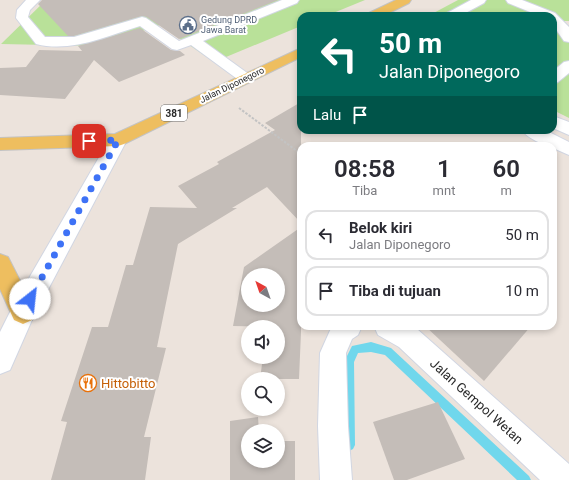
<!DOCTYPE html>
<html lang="id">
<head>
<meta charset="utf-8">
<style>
	body { margin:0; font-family:Roboto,sans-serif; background:#f2f2f3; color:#2b2b33; height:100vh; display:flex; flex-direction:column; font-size:15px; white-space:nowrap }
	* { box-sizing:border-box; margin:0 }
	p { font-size:13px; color:#7c7c81 }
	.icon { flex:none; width:22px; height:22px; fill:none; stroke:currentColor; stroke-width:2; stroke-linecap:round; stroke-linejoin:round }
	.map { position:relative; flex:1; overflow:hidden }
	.details { position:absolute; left:297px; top:142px; width:260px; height:188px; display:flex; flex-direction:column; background:#fff; border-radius:12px; box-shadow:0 2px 6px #0003 }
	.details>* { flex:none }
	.hud { position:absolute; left:297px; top:12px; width:260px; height:122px; border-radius:12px; box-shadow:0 2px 6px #0003; background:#00695c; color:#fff; overflow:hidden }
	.needle { width:26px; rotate:320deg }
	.fabs { position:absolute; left:241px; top:268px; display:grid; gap:8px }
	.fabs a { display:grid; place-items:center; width:44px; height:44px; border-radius:50%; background:#fff; box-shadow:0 2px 6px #0003; font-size:20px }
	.pin { position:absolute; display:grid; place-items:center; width:34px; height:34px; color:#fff; margin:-17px; border-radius:8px; box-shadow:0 2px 6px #0006 }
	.me { position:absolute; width:44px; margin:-22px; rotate:29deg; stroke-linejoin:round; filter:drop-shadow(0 0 3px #0008) }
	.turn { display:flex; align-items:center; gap:14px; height:84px; padding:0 16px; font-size:18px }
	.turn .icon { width:52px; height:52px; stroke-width:2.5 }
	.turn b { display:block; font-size:28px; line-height:34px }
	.then { display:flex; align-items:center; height:38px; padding:0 16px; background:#0003; gap:8px; font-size:15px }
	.eta { display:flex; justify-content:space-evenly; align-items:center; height:68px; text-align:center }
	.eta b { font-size:24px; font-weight:600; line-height:28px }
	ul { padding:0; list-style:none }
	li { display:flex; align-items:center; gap:12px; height:50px; margin:0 8px 6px; padding:0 8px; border:2px solid #e1e1e2; border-radius:12px }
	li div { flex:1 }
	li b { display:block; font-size:15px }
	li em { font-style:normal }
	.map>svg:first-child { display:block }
	.green { fill:#b9e199 }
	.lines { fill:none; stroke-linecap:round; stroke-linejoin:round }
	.stream { fill:#70d7ec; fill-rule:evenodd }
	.building { fill:#c4bdb8; fill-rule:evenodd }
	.minor-casing { stroke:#d1d6e2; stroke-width:2 }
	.major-casing { stroke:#c3c3c3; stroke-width:2 }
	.path { stroke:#c3c3c3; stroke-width:2; stroke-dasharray:2.5 1.5; stroke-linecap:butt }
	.minor { fill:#fff; fill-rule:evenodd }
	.major { fill:#eebe5f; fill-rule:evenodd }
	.route { stroke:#3e72f6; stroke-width:7; stroke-dasharray:0 12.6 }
	.labels { text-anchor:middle; stroke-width:4; stroke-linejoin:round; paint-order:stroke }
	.far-service-label { font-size:9px; fill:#4e5e75; stroke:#fff; text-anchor:start }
	.far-street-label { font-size:9px; fill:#2a2a2a; stroke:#fff }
	.shield { fill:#fff; stroke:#6a6a6a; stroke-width:1 }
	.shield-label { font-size:10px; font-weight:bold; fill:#2a2a2a }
	.near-food-label { font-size:13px; fill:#c56008; stroke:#fff; text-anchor:start }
	.near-street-label { font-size:13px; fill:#2a2a2a; stroke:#fff }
</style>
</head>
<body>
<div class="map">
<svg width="569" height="480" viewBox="0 0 569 480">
	<rect width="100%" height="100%" fill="#ece3dc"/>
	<!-- green -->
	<g class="green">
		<polygon points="46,0 365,0 326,16 301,16 301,26 214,62 160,25 98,46 1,44"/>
		<polygon points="458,0 569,0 569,21 560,21 569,33 569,118 553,110 553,16 428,16"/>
	</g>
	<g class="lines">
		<!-- stream -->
		<polygon class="stream" points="371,342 391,348 529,476 531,480 517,480 385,355 371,352 358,353 354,362 355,445 353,449 349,451 345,449 343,445 344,362 352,346"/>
	</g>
	<!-- building -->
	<g class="building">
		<polygon points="42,0 278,0 179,39 147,17 142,16 74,36 68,36 38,4"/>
		<polygon points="140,28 171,50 180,51 185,55 119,82 94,60 65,99 0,95 0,68 26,67 39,50 82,51 78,46"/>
		<polygon points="301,102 301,223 267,187 232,208 237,208 178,244 157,347 166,348 144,437 151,437 145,480 51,480 67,422 61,421 92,327 108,327 126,265 133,265 150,207 197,208 178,186 219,164 217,162 275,130 265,123"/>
		<path d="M301,227V332L299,379H260L263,357H278V327L233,326L244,267ZM248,275H278V305H248Z"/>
		<polygon points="425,326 531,326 484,381"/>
		<polygon points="438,402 465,459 407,480 394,480 373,422"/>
		<polygon points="258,417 259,431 248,431 248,461 278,461 278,441 295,441 295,480 230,480 230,421"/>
	</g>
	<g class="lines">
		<!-- minor casing -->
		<g class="minor-casing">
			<g id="minor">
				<path d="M26,0H40L30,10L28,17L45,37H74L142,17L146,18L179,41L282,0H299L297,3L203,41L250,75L253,78L250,81L245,83L240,81L191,45L177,50L172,49L140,26C107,36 71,53 36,44L16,18L17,10Z"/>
				<polygon points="471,0 486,0 484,3 460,16 445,16 447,13"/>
				<polygon points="506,0 522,0 555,13 569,27 569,42 564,41 553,25 553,16 540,16 508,3"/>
				<polygon points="569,61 569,73 558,82 553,84 553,71 564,62"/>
				<polygon points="553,116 569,122 569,135 553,128"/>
				<path d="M522,130H545L569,142V155L553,148V146C544,146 527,138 522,130Z"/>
				<polygon points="118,134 124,136 127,140 32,320 10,370 0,374 0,332 14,304 109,140 112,136"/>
				<polygon points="332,326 362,326 358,335 352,339 346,353 348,426 352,480 320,480 318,426 320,353"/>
				<polygon points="374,326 412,326 417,329 569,464 569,480 540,480 399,347 378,335"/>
			</g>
		</g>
		<!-- major casing -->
		<g class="major-casing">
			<g id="major">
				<polygon points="396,0 411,0 409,3 383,16 367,16 369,13"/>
				<polygon points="301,48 301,57 124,144 118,146 0,150 0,138 115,134"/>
				<polygon points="0,254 8,257 36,312 32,320 23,324 14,320 0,289"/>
			</g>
		</g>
		<!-- path -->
		<polyline class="path" points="239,108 301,154"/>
		<!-- minor -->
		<use href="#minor" class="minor"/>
		<!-- major -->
		<use href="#major" class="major"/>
	</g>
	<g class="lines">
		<!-- route -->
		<polyline class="route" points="30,299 118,140 89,141"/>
	</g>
	<!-- icons -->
	<defs>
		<g id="civic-ring" transform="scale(0.9)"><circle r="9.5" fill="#fff" stroke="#5c6f8a" stroke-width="1.5"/><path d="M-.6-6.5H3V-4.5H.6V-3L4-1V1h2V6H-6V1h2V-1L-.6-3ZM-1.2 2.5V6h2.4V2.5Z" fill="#5c6f8a"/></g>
		<g id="restaurant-ring" transform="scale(0.9)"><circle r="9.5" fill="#fff" stroke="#e8710a" stroke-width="1.5"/><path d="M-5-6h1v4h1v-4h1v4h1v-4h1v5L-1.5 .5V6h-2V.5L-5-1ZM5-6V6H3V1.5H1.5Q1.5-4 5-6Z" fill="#e8710a"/></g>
	</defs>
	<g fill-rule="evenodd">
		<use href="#civic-ring" x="188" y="25"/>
		<use href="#restaurant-ring" x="88" y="383"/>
	</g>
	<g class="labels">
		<!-- far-service labels -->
		<g class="far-service-label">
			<text x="201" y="23">Gedung DPRD<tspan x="201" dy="10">Jawa Barat</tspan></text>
		</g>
		<!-- far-street labels -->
		<g class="far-street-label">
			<text transform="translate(232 85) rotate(-26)" y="3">Jalan Diponegoro</text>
		</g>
		<!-- shield labels -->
		<rect class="shield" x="161" y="105" width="26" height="16" rx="3"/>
		<g class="shield-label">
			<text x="174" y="117">381</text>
		</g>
		<!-- near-food labels -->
		<g class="near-food-label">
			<text x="101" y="388">Hittobitto</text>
		</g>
		<!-- near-street labels -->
		<g class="near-street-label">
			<text transform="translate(477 401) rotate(42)" y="5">Jalan Gempol Wetan</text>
		</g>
	</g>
</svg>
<div class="fabs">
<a><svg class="needle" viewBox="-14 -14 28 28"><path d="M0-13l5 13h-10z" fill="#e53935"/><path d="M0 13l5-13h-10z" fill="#7c7c81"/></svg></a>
<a><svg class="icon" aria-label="sound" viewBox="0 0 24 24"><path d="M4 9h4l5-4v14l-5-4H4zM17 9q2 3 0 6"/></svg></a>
<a><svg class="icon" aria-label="search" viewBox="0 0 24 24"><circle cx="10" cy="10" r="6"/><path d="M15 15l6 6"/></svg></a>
<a><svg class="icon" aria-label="layers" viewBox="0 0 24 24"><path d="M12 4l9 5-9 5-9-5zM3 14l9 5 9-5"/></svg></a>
</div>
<div class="pin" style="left:89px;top:141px;background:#d93025"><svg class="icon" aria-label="arrive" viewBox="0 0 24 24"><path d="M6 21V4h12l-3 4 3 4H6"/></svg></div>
<svg class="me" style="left:30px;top:299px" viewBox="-20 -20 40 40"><circle r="19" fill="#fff"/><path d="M0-13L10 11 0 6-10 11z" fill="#3e72f6"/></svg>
<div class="hud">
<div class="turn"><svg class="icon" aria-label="left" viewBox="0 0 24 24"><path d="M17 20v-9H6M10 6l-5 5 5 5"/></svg><div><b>50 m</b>Jalan Diponegoro</div></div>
<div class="then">Lalu<svg class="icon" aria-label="arrive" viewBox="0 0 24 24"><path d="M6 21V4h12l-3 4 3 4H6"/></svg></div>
</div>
<section class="details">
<div class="eta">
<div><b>08:58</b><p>Tiba</p></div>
<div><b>1</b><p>mnt</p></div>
<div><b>60</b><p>m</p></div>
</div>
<ul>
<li><svg class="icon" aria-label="left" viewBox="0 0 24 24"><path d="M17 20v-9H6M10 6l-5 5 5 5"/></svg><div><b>Belok kiri</b><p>Jalan Diponegoro</p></div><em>50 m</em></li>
<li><svg class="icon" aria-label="arrive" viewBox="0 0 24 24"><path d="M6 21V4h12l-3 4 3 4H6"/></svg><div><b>Tiba di tujuan</b></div><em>10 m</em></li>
</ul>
</section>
</div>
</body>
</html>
